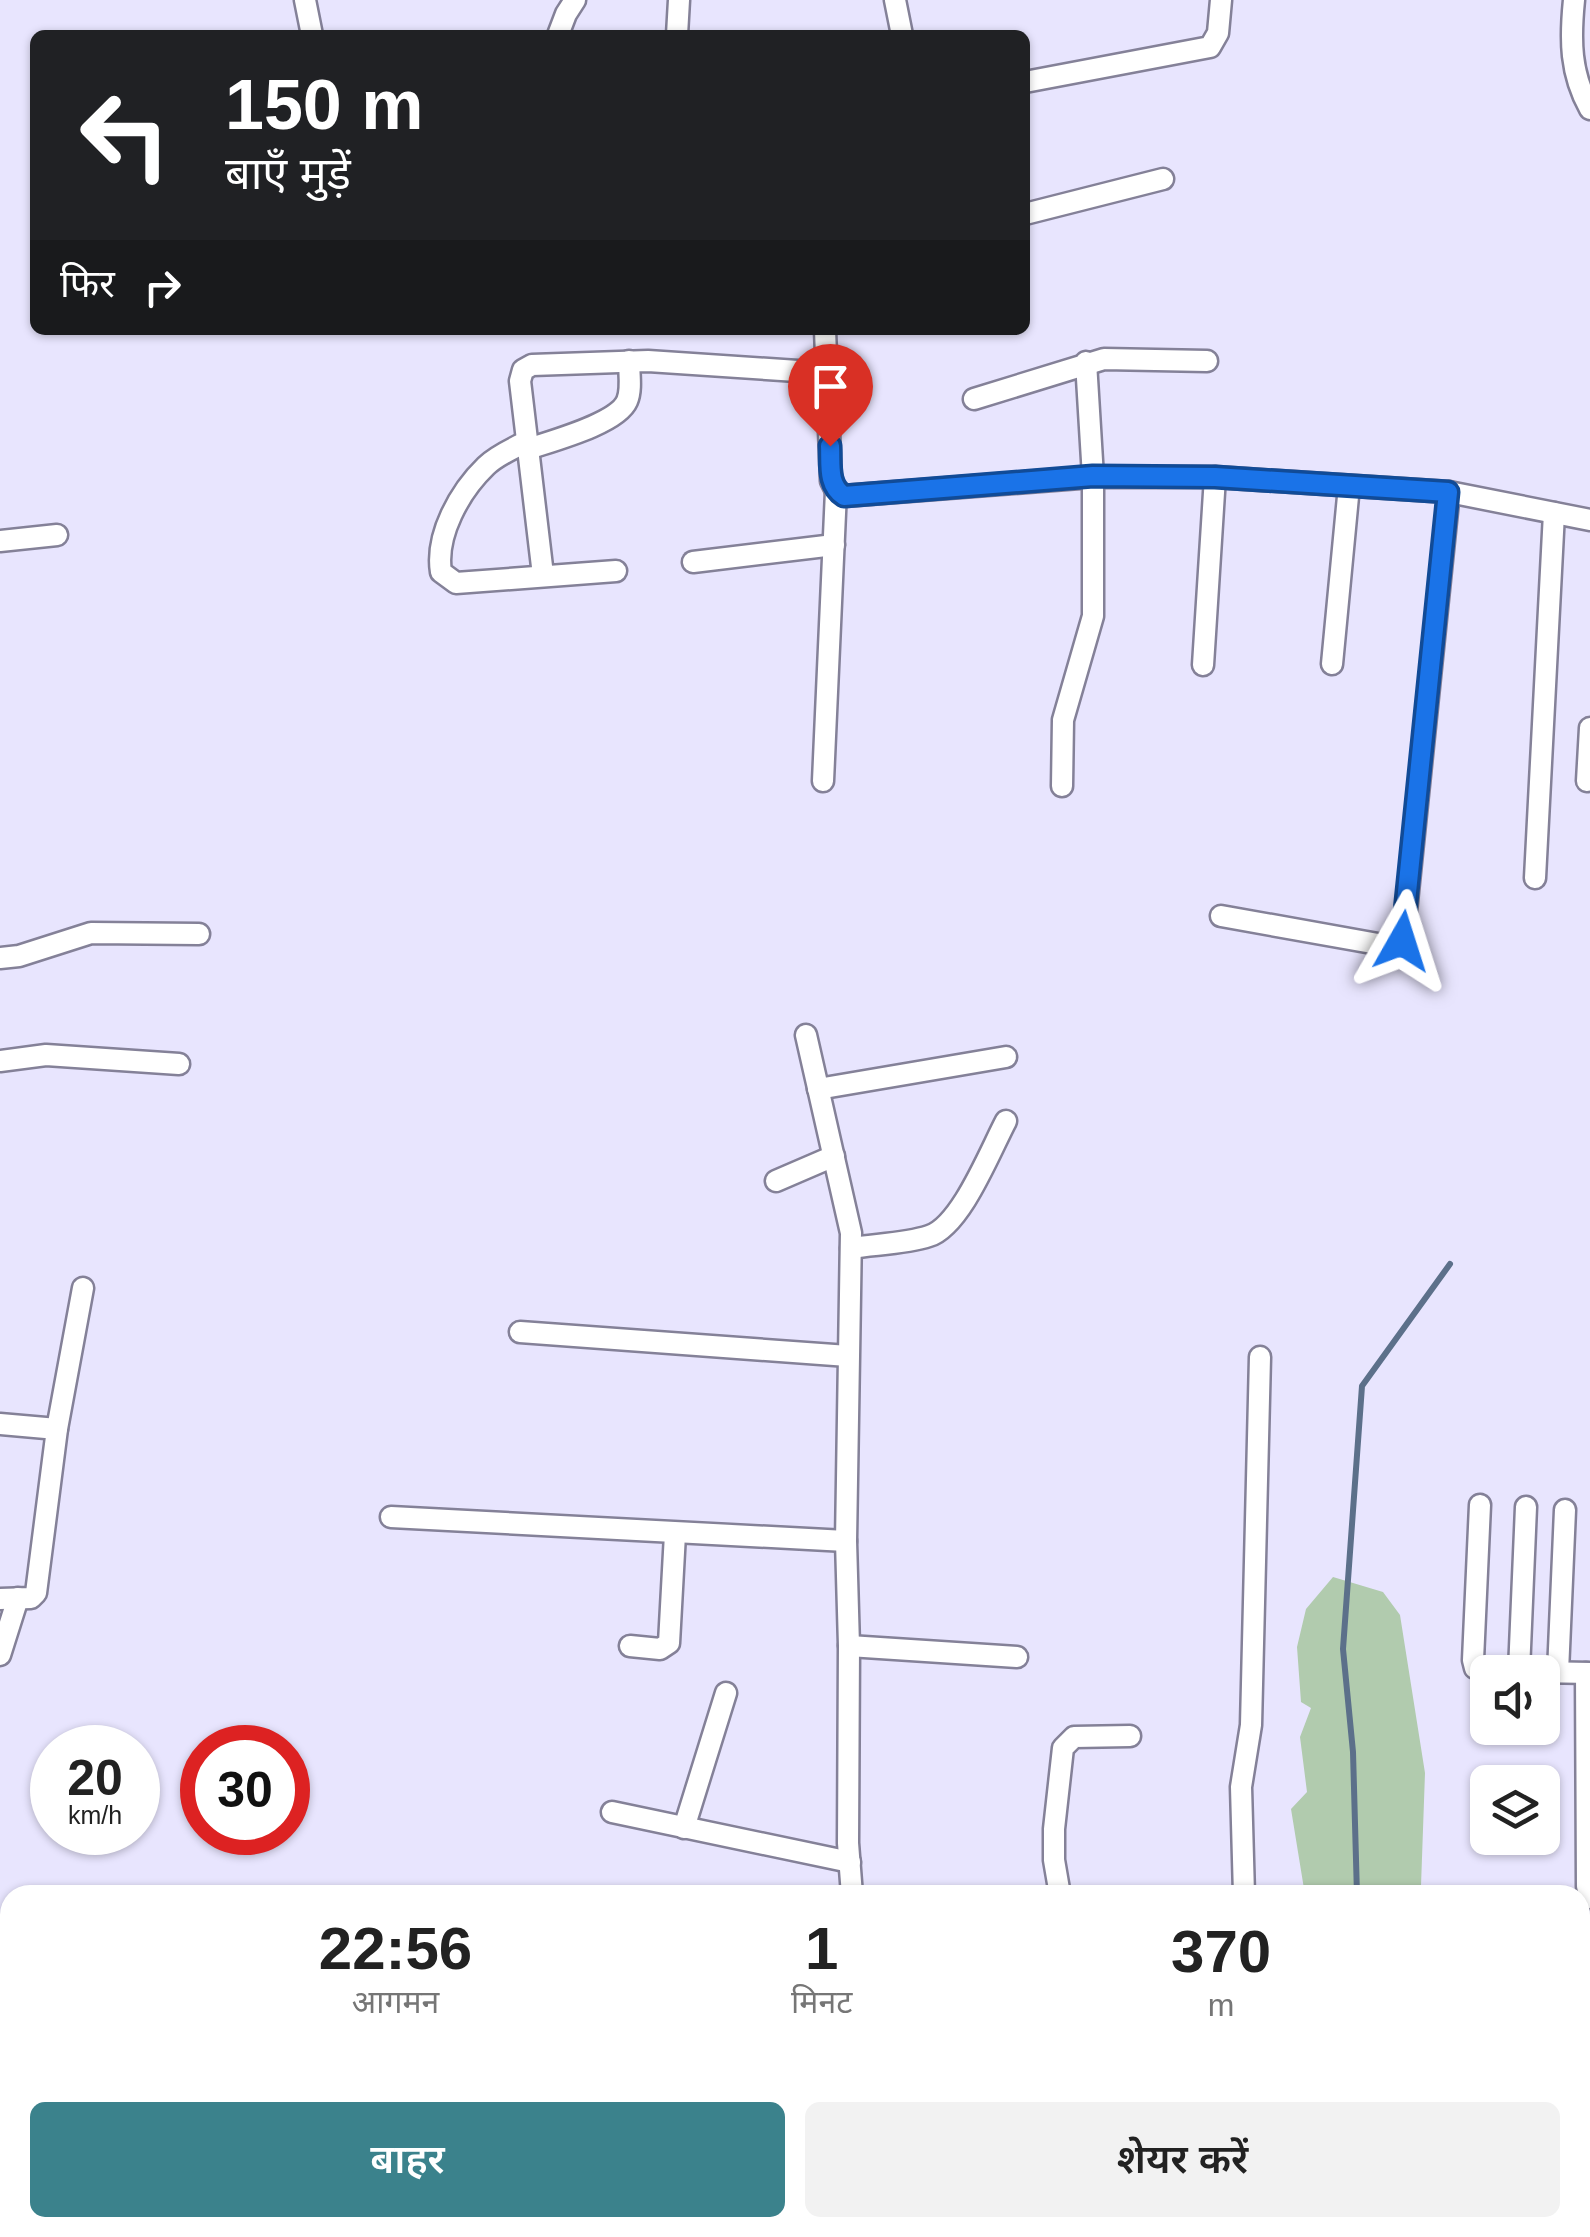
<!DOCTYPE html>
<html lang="hi">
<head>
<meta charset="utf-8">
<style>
	body { margin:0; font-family:Helvetica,"Noto Sans Devanagari",sans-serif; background:#f2f2f2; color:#222; height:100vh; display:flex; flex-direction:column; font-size:38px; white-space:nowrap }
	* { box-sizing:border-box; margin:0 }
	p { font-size:32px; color:#767676 }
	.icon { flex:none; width:55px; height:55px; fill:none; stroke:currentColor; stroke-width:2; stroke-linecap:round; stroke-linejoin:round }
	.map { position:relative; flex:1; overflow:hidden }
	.panel { position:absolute; left:0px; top:1885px; width:1590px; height:352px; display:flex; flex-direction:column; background:#fff; border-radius:30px 30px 0 0; box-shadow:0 2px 8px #0004 }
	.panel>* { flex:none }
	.hud { position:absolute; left:30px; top:30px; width:1000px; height:305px; border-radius:15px; box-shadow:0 2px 8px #0004; background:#202124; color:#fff; overflow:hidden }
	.fabs { position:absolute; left:1470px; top:1655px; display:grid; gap:20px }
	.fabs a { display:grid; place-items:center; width:90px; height:90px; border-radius:15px; background:#fff; box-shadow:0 2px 8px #0004; font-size:50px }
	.speed { position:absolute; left:30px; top:1725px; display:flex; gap:20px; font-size:50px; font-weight:700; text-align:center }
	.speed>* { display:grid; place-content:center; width:130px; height:130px; border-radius:50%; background:#fff; box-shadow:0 2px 8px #0004; line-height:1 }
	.speed small { font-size:25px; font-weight:400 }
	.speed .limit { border:15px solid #d22; background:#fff; color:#111 }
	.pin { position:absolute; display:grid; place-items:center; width:85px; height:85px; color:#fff; margin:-102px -42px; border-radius:50% 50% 50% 0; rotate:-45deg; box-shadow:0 0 10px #0007 }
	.pin .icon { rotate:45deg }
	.me { position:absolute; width:110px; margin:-55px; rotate:6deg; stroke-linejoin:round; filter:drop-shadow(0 0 8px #0008) }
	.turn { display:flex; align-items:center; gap:35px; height:210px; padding:0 30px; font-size:45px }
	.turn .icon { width:130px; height:130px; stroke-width:2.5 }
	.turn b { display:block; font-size:70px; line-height:85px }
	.then { display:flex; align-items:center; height:95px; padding:0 30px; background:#0003; gap:20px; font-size:38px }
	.eta { display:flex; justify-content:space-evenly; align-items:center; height:170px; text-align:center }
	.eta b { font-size:60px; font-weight:600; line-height:70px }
	.primary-button { display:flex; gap:20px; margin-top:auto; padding:20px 30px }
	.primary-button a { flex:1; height:115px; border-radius:15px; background:#3b828c; color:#fff; font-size:40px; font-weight:600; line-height:115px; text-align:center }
	.primary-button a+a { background:#f2f2f2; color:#222 }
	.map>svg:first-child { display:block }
	.green { fill:#b1cbae }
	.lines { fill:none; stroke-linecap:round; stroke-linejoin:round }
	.stream { stroke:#5c708a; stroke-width:6 }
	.minor-casing { stroke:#848198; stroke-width:25 }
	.minor { stroke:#fff; stroke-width:20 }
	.route-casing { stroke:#114b97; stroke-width:25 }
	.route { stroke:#1a73e8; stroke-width:18 }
</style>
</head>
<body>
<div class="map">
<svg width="1590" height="2237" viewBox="0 0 1590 2237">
	<rect width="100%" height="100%" fill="#e8e5fe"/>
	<!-- green -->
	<g class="green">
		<polygon points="1333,1577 1383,1592 1400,1615 1425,1773 1421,1886 1427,1895 1305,1895 1291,1809 1307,1792 1300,1737 1311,1708 1301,1702 1297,1647 1306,1609"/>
		<polygon points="1312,2228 1513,2228 1514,2237 1312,2237"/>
	</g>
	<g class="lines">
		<!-- stream -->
		<g class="stream">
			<polyline points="1357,1895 1353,1752 1343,1649 1362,1386 1450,1264"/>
			<polyline points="1364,2228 1364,2237"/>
		</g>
		<!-- minor casing -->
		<g class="minor-casing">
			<g id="minor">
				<polyline points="305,0 312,35"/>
				<polyline points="895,0 902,35"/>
				<path d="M1574,0C1570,40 1570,73 1590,109"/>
				<polyline points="558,35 566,14 575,0"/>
				<polyline points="677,35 679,0"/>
				<polyline points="1025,82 1210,47 1218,33 1221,0"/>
				<polyline points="1025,214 1163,179"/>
				<polyline points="825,330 831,481 836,491 844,496 1093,477 1215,477 1449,492 1590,520"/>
				<polyline points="974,399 1104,359 1207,361"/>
				<path d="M527,441C513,449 497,455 486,466C460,491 435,535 441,572L456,583L616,571"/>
				<path d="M528,449C551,441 617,424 627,401C632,390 629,373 629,361"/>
				<polyline points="0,541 57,535"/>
				<polyline points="693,562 834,545"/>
				<polyline points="543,575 520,381 523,370 532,365 648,361 827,373"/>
				<polyline points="1332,664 1349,486"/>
				<polyline points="1203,665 1215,477"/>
				<polyline points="823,781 836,491"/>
				<polyline points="1587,781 1590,728"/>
				<polyline points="1062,786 1063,720 1093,616 1093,477 1086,362"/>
				<polyline points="1535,878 1554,513"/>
				<polyline points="1221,916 1389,946 1399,945 1403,941 1449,492"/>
				<polyline points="0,958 19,956 91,933 199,934"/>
				<polyline points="806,1035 851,1233 846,1541 849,1646 848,1843 852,1895"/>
				<polyline points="0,1061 46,1055 179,1064"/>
				<polyline points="818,1089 1006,1057"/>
				<polyline points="776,1181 834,1156"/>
				<path d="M851,1248C876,1244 905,1244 929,1236C961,1226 990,1151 1006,1121"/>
				<polyline points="520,1332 848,1356"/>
				<polyline points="0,1424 57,1429"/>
				<polyline points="1480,1505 1473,1660 1475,1668 1483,1671 1590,1673"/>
				<polyline points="391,1517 846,1541"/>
				<polyline points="0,1599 31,1598 36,1593 57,1429 83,1288"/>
				<polyline points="630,1646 660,1649 669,1643 675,1534"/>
				<polyline points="849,1646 1017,1657"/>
				<polyline points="0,1655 18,1598"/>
				<polyline points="1519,1671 1526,1507"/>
				<polyline points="1558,1672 1565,1510"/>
				<polyline points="1586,1673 1587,1886 1590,1898"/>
				<polyline points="612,1812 850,1862"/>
				<polyline points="684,1828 726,1693"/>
				<polyline points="1060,1895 1054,1860 1054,1829 1063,1748 1074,1737 1130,1736"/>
				<polyline points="1244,1895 1241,1787 1251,1725 1260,1357"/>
				<polyline points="212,2228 240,2237"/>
				<polyline points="585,2237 587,2228"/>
				<polyline points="660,2237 662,2228"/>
				<polyline points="784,2237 787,2228"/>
			</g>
		</g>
		<!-- minor -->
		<use href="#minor" class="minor"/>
	</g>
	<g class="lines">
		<!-- route casing -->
		<g class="route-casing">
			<path id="route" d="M830,446C831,464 827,485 844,496L1093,476L1215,477L1448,492L1402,941"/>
		</g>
		<!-- route -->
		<use href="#route" class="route"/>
	</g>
</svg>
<div class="fabs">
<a><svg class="icon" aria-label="sound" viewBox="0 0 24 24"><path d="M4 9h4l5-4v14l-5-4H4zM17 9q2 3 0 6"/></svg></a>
<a><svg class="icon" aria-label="layers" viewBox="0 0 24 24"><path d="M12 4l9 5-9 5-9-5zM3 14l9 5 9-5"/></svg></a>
</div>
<div class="speed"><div>20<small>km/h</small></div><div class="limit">30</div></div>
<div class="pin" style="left:830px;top:446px;background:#d93025"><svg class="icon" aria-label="arrive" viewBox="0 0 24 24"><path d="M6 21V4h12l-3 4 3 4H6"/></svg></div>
<svg class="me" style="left:1402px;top:941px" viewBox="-20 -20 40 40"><path d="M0-17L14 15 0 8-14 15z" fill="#1a73e8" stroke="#fff" stroke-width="4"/></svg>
<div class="hud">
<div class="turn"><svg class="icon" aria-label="left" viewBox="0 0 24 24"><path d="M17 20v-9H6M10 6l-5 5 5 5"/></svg><div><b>150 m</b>बाएँ मुड़ें</div></div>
<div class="then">फिर<svg class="icon" aria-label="right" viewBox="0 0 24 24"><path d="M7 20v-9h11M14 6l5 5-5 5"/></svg></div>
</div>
<section class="panel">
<div class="eta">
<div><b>22:56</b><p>आगमन</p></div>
<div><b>1</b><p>मिनट</p></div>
<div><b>370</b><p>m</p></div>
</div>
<div class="primary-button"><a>बाहर</a><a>शेयर करें</a></div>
</section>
</div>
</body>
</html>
